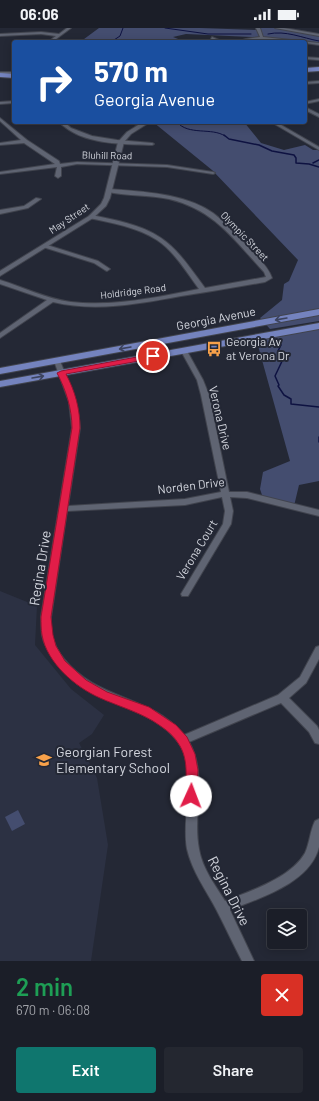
<!DOCTYPE html>
<html lang="en">
<head>
<meta charset="utf-8">
<style>
	body { margin:0; font-family:Barlow,sans-serif; background:#242730; color:#f1f3f6; height:100vh; display:flex; flex-direction:column; font-size:15px; white-space:nowrap }
	* { box-sizing:border-box; margin:0 }
	p { font-size:13px; color:#a0a2a8 }
	.icon { flex:none; width:22px; height:22px; fill:none; stroke:currentColor; stroke-width:2; stroke-linecap:round; stroke-linejoin:round }
	.map { position:relative; height:933px; overflow:hidden }
	.side { display:flex; flex-direction:column; background:#1b1e28; flex:1 }
	.side>* { flex:none }
	.banner { position:absolute; left:12px; top:12px; width:295px; height:84px; border-radius:4px; box-shadow:0 2px 10px #0003,0 0 0 1px #393c45; background:#1a4fa0; color:#fff; overflow:hidden }
	.buttons { position:absolute; left:267px; top:881px; display:grid; gap:8px }
	.buttons a { display:grid; place-items:center; width:40px; height:40px; border-radius:4px; background:#1b1e28; box-shadow:0 2px 10px #0003,0 0 0 1px #393c45; font-size:20px }
	.pin { position:absolute; display:grid; place-items:center; width:34px; height:34px; color:#fff; margin:-17px; border:2px solid #fff; border-radius:50%; box-shadow:0 1px 4px #0007 }
	.me { position:absolute; width:44px; margin:-22px; rotate:2deg; stroke-linejoin:round; filter:drop-shadow(0 0 3px #0008) }
	.turn { display:flex; align-items:center; gap:14px; height:84px; padding:0 16px; font-size:18px }
	.turn .icon { width:52px; height:52px; stroke-width:2.5 }
	.turn b { display:block; font-size:28px; line-height:34px }
	.round { display:grid; place-items:center; flex:none; width:42px; height:42px; border-radius:4px; background:#242730 }
	.overview { display:flex; align-items:center; justify-content:space-between; height:68px; padding:0 16px }
	h1 { font-size:24px; font-weight:600; line-height:30px; color:#1e9e55 }
	.primary-button { display:flex; gap:8px; margin-top:auto; padding:8px 16px }
	.primary-button a { flex:1; height:46px; border-radius:4px; background:#0f766e; color:#fff; font-size:16px; font-weight:600; line-height:46px; text-align:center }
	.primary-button a+a { background:#242730; color:#f1f3f6 }
	.status { display:flex; justify-content:space-between; align-items:center; height:28px; padding:0 20px; background:#1b1e28; direction:ltr }
	.status svg { height:11px; fill:currentColor }
	.map>svg:first-child { display:block }
	.built { fill:#2c3143 }
	.green { fill:#444d6f }
	.lines { fill:none; stroke-linecap:round; stroke-linejoin:round }
	.stream-far1 { stroke:#0e1241; stroke-width:1 }
	.stream { stroke:#0e1241; stroke-width:1.5 }
	.minor-casing { stroke:#41444e; stroke-width:2 }
	.tertiary-casing { stroke:#41444e; stroke-width:2 }
	.primary-casing { stroke:#41444e; stroke-width:2 }
	.minor { fill:#5f6472; fill-rule:evenodd }
	.tertiary { fill:#5f6472; fill-rule:evenodd }
	.primary { fill:#7483be; fill-rule:evenodd }
	.oneway { stroke:#3c435e }
	.route { fill:#e11d48; stroke:#92132f }
	.labels { text-anchor:middle; stroke-width:4; stroke-linejoin:round; paint-order:stroke }
	.far-street-label { font-size:10px; fill:#d3d6de; stroke:#242835 }
	.street-label { font-size:12px; fill:#d3d6de; stroke:#242835 }
	.poi-label { font-size:12px; fill:#d3d6de; stroke:#242835; text-anchor:start }
	.near-street-label { font-size:14px; fill:#d3d6de; stroke:#242835 }
	.near-poi-label { font-size:14px; fill:#d3d6de; stroke:#242835; text-anchor:start }
</style>
</head>
<body>
<div class="status"><b>06:06</b><svg viewBox="0 0 49 12"><path d="M0 12V9h3v3zM5 12V6h3v6zM10 12V3h3v9zM15 12V0h3v12zM26 1h20v11H26zM47 4h2v5h-2z"/></svg></div>
<div class="map">
<svg width="319" height="933" viewBox="0 0 319 933">
	<rect width="100%" height="100%" fill="#242835"/>
	<!-- built -->
	<polygon class="built" points="0,563 37,578 35,617 71,661 104,687 92,706 79,715 97,750 108,817 91,933 0,933"/>
	<!-- green -->
	<g class="green">
		<polygon points="99,0 200,0 258,2 258,0 277,0 319,7 319,16 272,10 186,6 173,9 186,14 80,14"/>
		<polygon points="153,94 244,94 261,115 284,122 305,117 313,122 319,122 319,293 270,301 260,290 282,272 284,256 289,253 298,232 212,142"/>
		<polygon points="319,301 319,453 299,457 294,478 263,470 260,461 263,444 290,433 257,314 270,310"/>
		<polygon points="18,782 25,796 12,803 5,789"/>
	</g>
	<g class="lines">
		<!-- stream-far1 -->
		<g class="stream-far1">
			<polyline points="165,0 208,6 251,6"/>
			<path d="M268,6C286,2 302,10 319,13"/>
			<polyline points="111,14 120,8 123,0"/>
			<path d="M177,94C188,108 212,99 225,108"/>
		</g>
		<!-- stream -->
		<g class="stream">
			<polyline points="224,107 229,111 259,117 272,123 294,127 296,130 296,135 309,136 319,139"/>
			<polyline points="313,135 319,132"/>
			<polyline points="277,315 281,317 278,323 284,329 275,348 279,357 278,358 284,367 291,371 291,376 319,379"/>
			<polyline points="319,409 319,414"/>
		</g>
		<!-- minor casing -->
		<g class="minor-casing">
			<g id="minor">
				<polygon points="67,0 71,0 52,14 48,14 56,8 41,6 0,8 0,6 41,4 59,6"/>
				<polygon points="256,0 260,0 263,9 319,15 319,17 305,15 305,14 262,11 236,14 246,11 260,9"/>
				<polygon points="275,0 284,0 319,6 319,8"/>
				<polygon points="212,9 221,13 222,14 217,14 211,11"/>
				<polygon points="305,29 319,30 319,32 305,31"/>
				<rect x="0" y="44" width="14" height="2"/>
				<polygon points="319,53 319,55 305,56 305,54"/>
				<polygon points="319,71 319,73 305,76 305,74"/>
				<polygon points="14,73 14,75 0,76 0,74"/>
				<polygon points="305,79 319,86 319,89 305,82"/>
				<polygon points="0,90 27,112 59,133 60,136 77,134 167,137 213,144 215,145 213,146 167,139 77,136 61,139 61,148 58,150 55,148 57,139 0,146 0,144 55,136 24,115 0,117 0,115 21,112 0,93"/>
				<path d="M59,94H64L71,100L92,108L117,112L152,115L154,116L152,117C121,116 82,117 59,94Z"/>
				<polygon points="127,94 134,94 143,97 141,98"/>
				<polygon points="271,94 276,94 319,119 319,122"/>
				<path d="M110,161C144,164 184,165 213,185C226,195 237,207 248,219C256,228 268,238 272,250L265,254C237,259 209,264 181,268C138,276 95,284 53,274L0,310V305L47,272L0,256V252C23,259 46,271 71,274C113,279 158,269 199,261C187,245 175,224 157,212C137,199 112,195 89,190V188L91,187C114,192 141,196 161,210C179,222 192,243 205,260L266,249L264,244C234,212 215,182 169,171C149,167 128,168 108,164V162Z"/>
				<polygon points="36,170 41,171 28,180 0,186 0,182 24,178"/>
				<polygon points="43,217 47,217 98,233 110,241 107,243 105,242 94,235 43,219"/>
				<path d="M184,321L187,323L203,352L209,367L229,464H247L319,482V488L247,470L230,469L233,483L231,496L188,568H182L181,566L223,496L225,483L222,469L185,477L67,483L51,589C51,595 50,601 52,607C54,616 59,625 64,631C89,662 123,666 156,684C167,690 176,698 184,707L278,667L300,649L316,619L319,618V631L306,655L289,670L317,698L319,702V716L315,715L309,704L281,675L189,714C208,747 192,786 199,821C202,840 215,857 225,873C250,863 291,850 305,825C310,814 310,803 315,793L319,791C319,800 319,810 319,819C310,855 260,870 230,882L254,933H242C233,916 225,898 216,881C206,862 192,843 187,821C181,790 198,740 178,714C155,683 113,679 82,659C72,653 65,645 58,637C51,628 44,618 42,607C41,601 42,595 41,589L72,400L69,374L54,333L57,331L60,333C69,355 78,376 80,400L68,478L185,471L221,464L201,367L197,352L181,323Z"/>
			</g>
		</g>
		<!-- tertiary casing -->
		<g class="tertiary-casing">
			<polygon id="tertiary" points="143,94 150,94 131,106 124,114 110,170 106,178 93,190 0,248 0,243 89,188 101,176 104,170 118,114 127,104"/>
		</g>
		<!-- primary casing -->
		<g class="primary-casing">
			<g id="primary">
				<polygon points="319,39 319,43 305,44 305,40"/>
				<polygon points="0,45 14,46 14,50 0,49"/>
				<polygon points="319,281 319,287 0,346 0,340"/>
				<polygon points="319,295 319,301 0,359 0,353"/>
			</g>
		</g>
		<!-- minor -->
		<use href="#minor" class="minor"/>
		<!-- tertiary -->
		<use href="#tertiary" class="tertiary"/>
		<!-- primary -->
		<use href="#primary" class="primary"/>
	</g>
	<!-- one-way arrows -->
	<defs><path id="oneway-shaft" d="M-6 0H5M1.5-3L5.5 0L1.5 3" fill="none" stroke-width="1.6" stroke-linecap="round" stroke-linejoin="round"/></defs>
	<g class="oneway">
		<use href="#oneway-shaft" transform="translate(281 291) rotate(170)"/>
		<use href="#oneway-shaft" transform="translate(125 320) rotate(170)"/>
		<use href="#oneway-shaft" transform="translate(38 349) rotate(-10)"/>
	</g>
	<!-- route -->
	<path class="route" d="M153,326L157,328L156,330L66,346C75,363 80,381 80,400L51,589L53,607L56,618L65,633L86,652L107,664L149,679L176,697L187,709L195,726L198,742L197,768L196,772L191,774L187,772L185,768C186,751 189,730 178,715C172,705 162,699 153,693C136,683 118,678 100,670C75,659 47,635 42,607C41,601 41,595 41,589L72,400C72,381 66,362 57,345L61,343Z"/>
	<!-- icons -->
	<defs>
		<g id="bus-bare" transform="scale(1.2)"><path d="M-5-6H5V4H4V6H2V4H-2V6H-4V4H-5ZM-3.5-4V0h7V-4ZM-3.5 1.2v1.5H-2V1.2ZM2 1.2v1.5H3.5V1.2Z" fill="#f8a14a" stroke="#242835" stroke-width="2.5" paint-order="stroke"/></g>
		<g id="school-bare" transform="scale(1.2)"><path d="M0-5L7-2L0 1L-7-2ZM-4 1L0 2.5L4 1V4Q0 6-4 4Z" fill="#f8a14a" stroke="#242835" stroke-width="2.5" paint-order="stroke"/></g>
	</defs>
	<g fill-rule="evenodd">
		<use href="#bus-bare" x="214" y="321"/>
		<use href="#school-bare" x="44" y="732"/>
	</g>
	<g class="labels">
		<!-- far-street labels -->
		<g class="far-street-label">
			<text transform="translate(107 127) rotate(1)" y="4">Bluhill Road</text>
			<text transform="translate(69 190) rotate(-34)" y="4">May Street</text>
			<text transform="translate(245 208) rotate(46)" y="4">Olympic Street</text>
			<text transform="translate(133 263) rotate(-7)" y="4">Holdridge Road</text>
		</g>
		<!-- street labels -->
		<g class="street-label">
			<text transform="translate(216 291) rotate(-11)" y="4">Georgia Avenue</text>
			<text transform="translate(220 390) rotate(77)" y="4">Verona Drive</text>
			<text transform="translate(191 458) rotate(-7)" y="4">Norden Drive</text>
			<text transform="translate(197 522) rotate(-59)" y="4">Verona Court</text>
		</g>
		<!-- poi labels -->
		<g class="poi-label">
			<text x="226" y="318">Georgia Av<tspan x="226" dy="14">at Verona Dr</tspan></text>
		</g>
		<!-- near-street labels -->
		<g class="near-street-label">
			<text transform="translate(40 540) rotate(-81)" y="5">Regina Drive</text>
			<text transform="translate(229 863) rotate(63)" y="5">Regina Drive</text>
		</g>
		<!-- near-poi labels -->
		<g class="near-poi-label">
			<text x="56" y="729">Georgian Forest<tspan x="56" dy="16">Elementary School</tspan></text>
		</g>
	</g>
</svg>
<div class="buttons">
<a><svg class="icon" aria-label="layers" viewBox="0 0 24 24"><path d="M12 4l9 5-9 5-9-5zM3 14l9 5 9-5"/></svg></a>
</div>
<div class="pin" style="left:153px;top:328px;background:#d93025"><svg class="icon" aria-label="arrive" viewBox="0 0 24 24"><path d="M6 21V4h12l-3 4 3 4H6"/></svg></div>
<svg class="me" style="left:191px;top:768px" viewBox="-20 -20 40 40"><circle r="19" fill="#fff"/><path d="M0-13L10 11 0 6-10 11z" fill="#e11d48"/></svg>
<div class="banner">
<div class="turn"><svg class="icon" aria-label="right" viewBox="0 0 24 24"><path d="M7 20v-9h11M14 6l5 5-5 5"/></svg><div><b>570 m</b>Georgia Avenue</div></div>
</div>
</div>
<section class="side">
<div class="overview"><div><h1>2 min</h1><p>670 m · 06:08</p></div><a class="round" style="background:#d93025;color:#fff"><svg class="icon" aria-label="close" viewBox="0 0 24 24"><path d="M6 6l12 12M18 6L6 18"/></svg></a></div>
<div class="primary-button"><a>Exit</a><a>Share</a></div>
</section>
</body>
</html>
